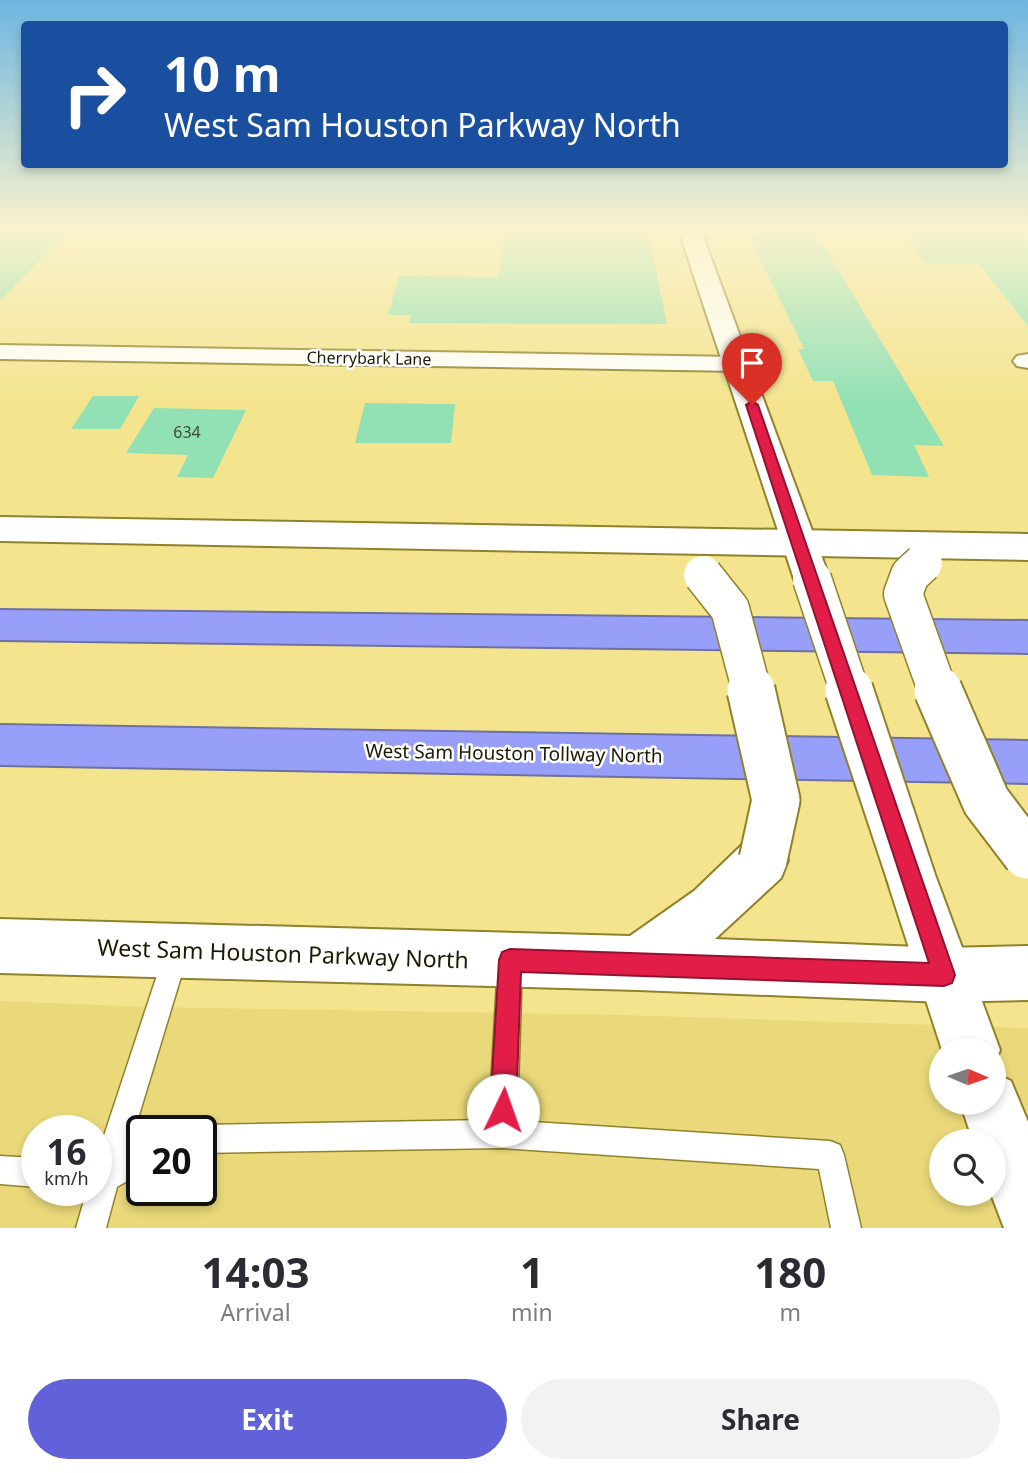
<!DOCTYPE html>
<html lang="en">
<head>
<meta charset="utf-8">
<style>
	body { margin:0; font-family:"Noto Sans",sans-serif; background:#f2f2f3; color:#2b2b33; height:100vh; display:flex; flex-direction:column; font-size:26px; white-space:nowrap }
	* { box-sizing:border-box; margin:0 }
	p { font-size:23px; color:#7c7c81 }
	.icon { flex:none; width:38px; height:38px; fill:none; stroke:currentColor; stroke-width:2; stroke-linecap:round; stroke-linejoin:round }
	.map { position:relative; height:1228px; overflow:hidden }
	.side { display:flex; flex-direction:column; background:#fff; flex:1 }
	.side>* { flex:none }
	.banner { position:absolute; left:21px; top:21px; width:987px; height:147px; border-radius:7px; box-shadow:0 4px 10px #0003; background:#1a4fa0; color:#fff; overflow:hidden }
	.needle { width:46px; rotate:92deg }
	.buttons { position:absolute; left:929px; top:1038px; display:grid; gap:14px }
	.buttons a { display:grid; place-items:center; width:77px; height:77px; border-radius:50%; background:#fff; box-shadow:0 4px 10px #0003; font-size:35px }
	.speed { position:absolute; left:21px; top:1115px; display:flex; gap:14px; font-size:35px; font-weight:700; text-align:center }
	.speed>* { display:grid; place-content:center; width:91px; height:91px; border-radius:50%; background:#fff; box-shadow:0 4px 10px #0003; line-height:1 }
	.speed small { font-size:18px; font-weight:400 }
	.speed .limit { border:4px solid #111; border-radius:10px; background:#fff; color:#111 }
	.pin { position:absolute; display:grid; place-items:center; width:60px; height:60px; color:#fff; margin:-72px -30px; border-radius:50% 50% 50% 0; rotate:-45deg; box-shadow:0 0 7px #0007 }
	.pin .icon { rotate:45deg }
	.me { position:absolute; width:77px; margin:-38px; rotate:3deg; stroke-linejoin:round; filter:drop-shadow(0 0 5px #0008) }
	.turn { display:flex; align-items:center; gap:24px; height:147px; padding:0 28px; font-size:32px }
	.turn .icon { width:91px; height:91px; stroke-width:2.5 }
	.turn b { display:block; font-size:49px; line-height:60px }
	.eta { display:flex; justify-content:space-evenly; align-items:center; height:119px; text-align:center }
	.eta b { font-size:42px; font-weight:700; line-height:49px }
	.primary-button { display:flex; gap:14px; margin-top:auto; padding:14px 28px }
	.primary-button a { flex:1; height:80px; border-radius:42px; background:#6161da; color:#fff; font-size:28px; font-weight:700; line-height:80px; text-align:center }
	.primary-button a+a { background:#f2f2f3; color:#2b2b33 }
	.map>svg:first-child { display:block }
	.built { fill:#ead97a; fill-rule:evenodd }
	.building { fill:#91e1b5 }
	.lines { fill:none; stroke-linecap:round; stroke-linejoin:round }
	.service-casing { stroke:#918129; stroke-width:3 }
	.minor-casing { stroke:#918129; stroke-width:4 }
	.tertiary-casing { stroke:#918129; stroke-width:4 }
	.secondary-casing { stroke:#918129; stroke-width:4 }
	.motorway-casing { stroke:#6d70a2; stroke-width:4 }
	.service { fill:#fff; fill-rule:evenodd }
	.minor { fill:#fff; fill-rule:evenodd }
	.tertiary { fill:#fff; fill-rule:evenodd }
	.secondary { fill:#fff; fill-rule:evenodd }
	.motorway { fill:#979ff9; fill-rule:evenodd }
	.tertiary-bridge-far1-casing { stroke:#918129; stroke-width:41; stroke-linecap:butt }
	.tertiary-bridge-casing { stroke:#918129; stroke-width:51; stroke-linecap:butt }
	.secondary-bridge-far1-casing { stroke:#918129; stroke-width:41; stroke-linecap:butt }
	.secondary-bridge-casing { stroke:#918129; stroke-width:51; stroke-linecap:butt }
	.tertiary-bridge-far1 { stroke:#fff; stroke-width:38 }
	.tertiary-bridge { stroke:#fff; stroke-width:47 }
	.secondary-bridge-far1 { stroke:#fff; stroke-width:38 }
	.secondary-bridge { stroke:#fff; stroke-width:47 }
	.route { fill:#e11d48; stroke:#92132f; stroke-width:2 }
	.labels { text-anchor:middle; stroke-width:5; stroke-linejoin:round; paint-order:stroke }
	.far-street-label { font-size:16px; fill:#1e1901; stroke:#fff }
	.number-label { font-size:16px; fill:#3b4b2e }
	.street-label { font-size:19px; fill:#1e1901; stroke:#fff }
	.near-street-label { font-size:23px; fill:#1e1901; stroke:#fff }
</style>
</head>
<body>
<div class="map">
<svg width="1028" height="1228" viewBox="0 0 1028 1228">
	<rect width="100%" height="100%" fill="#f4e48e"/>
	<!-- built -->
	<path class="built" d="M0,1001L150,1007L624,1015L1028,1028V1228H0ZM942,1050H994V1102H942ZM37,1130H96V1190H37ZM142,1130H201V1190H142ZM942,1141H994V1194H942Z"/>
	<!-- building -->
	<g class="building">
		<polygon points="0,231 69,231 0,301"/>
		<polygon points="503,231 648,231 667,324 409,323 411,315 388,315 399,276 499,277"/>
		<polygon points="753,231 815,231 944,446 914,445 929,477 872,475 833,381 813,381 798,349 804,349 749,236 756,236"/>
		<polygon points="902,231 1028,231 1028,326 979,264 924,263"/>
		<polygon points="93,396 139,396 120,429 71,429"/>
		<polygon points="365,403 455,404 451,443 355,443"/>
		<polygon points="154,408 246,410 213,478 177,477 188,455 126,453"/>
	</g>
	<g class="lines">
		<!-- service casing -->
		<g class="service-casing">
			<g id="service">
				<polygon points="175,945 184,948 187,957 129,1148 142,1142 142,1172 117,1187 106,1228 76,1228 87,1190 96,1190 96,1160 163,957 166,948"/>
				<polygon points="510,952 519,955 522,964 517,1121 830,1141 840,1145 844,1155 861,1228 831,1228 819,1169 502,1148 201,1153 201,1130 190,1130 201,1125 489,1120 498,964 501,955"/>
				<polygon points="0,1156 37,1158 37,1187 0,1184"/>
			</g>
		</g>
		<!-- minor casing -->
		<g class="minor-casing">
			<g id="minor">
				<polygon points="0,345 738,357 746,359 750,364 746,369 738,371 0,359"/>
				<polygon points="1028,354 1028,368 1017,366 1013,361 1017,356"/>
			</g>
		</g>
		<!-- tertiary casing -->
		<g class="tertiary-casing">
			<g id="tertiary">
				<polygon points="679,231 701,231 830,579 825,589 812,593 799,589 794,579"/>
				<polygon points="912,855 930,862 937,880 1000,1050 994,1065 994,1050 942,1050 887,880 894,862"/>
				<polygon points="994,1073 1011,1081 1028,1122 1028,1228 1004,1228 991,1194 994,1194 994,1141 973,1141 960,1102 994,1102"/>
			</g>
		</g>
		<!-- secondary casing -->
		<g class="secondary-casing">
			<g id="secondary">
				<polygon points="0,517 1028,534 1028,560 0,541"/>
				<polygon points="763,835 781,842 788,860 781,878 715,939 944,948 1028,946 1028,1000 944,1002 638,990 0,973 0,919 630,936 694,891 745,842"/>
			</g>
		</g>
		<!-- motorway casing -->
		<g class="motorway-casing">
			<g id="motorway">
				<polygon points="0,610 1028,621 1028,653 0,640"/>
				<polygon points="0,725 1028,741 1028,783 0,765"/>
			</g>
		</g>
		<!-- service -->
		<use href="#service" class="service"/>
		<!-- minor -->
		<use href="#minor" class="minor"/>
		<!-- tertiary -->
		<use href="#tertiary" class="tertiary"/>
		<!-- secondary -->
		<use href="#secondary" class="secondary"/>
		<!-- motorway -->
		<use href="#motorway" class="motorway"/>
		<!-- tertiary-bridge-far1 casing -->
		<g class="tertiary-bridge-far1-casing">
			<polyline id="tertiary-bridge-far1" points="812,579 850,692"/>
		</g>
		<!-- tertiary-bridge casing -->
		<g class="tertiary-bridge-casing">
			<polyline id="tertiary-bridge" points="849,690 912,880"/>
		</g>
		<!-- secondary-bridge-far1 casing -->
		<g class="secondary-bridge-far1-casing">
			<g id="secondary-bridge-far1">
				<polyline points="923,563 910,575 903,594 938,692"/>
				<polyline points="703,575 730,609 752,692"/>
			</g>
		</g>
		<!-- secondary-bridge casing -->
		<g class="secondary-bridge-casing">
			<g id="secondary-bridge">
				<polyline points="751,690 776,800 763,860"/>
				<polyline points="938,690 986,801 1027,855"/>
			</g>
		</g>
		<!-- tertiary-bridge-far1 -->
		<use href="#tertiary-bridge-far1" class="tertiary-bridge-far1"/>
		<!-- tertiary-bridge -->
		<use href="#tertiary-bridge" class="tertiary-bridge"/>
		<!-- secondary-bridge-far1 -->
		<use href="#secondary-bridge-far1" class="secondary-bridge-far1"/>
		<!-- secondary-bridge -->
		<use href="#secondary-bridge" class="secondary-bridge"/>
	</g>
	<!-- sky -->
	<linearGradient id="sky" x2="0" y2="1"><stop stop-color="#6db6e1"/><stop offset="0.57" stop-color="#faf3cc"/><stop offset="1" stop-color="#faf3cc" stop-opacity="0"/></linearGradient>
	<rect width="1028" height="403" fill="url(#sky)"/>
	<!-- route -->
	<polygon class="route" points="752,401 758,405 955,975 952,983 944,986 521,972 516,1110 512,1119 503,1122 494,1119 490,1110 499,960 502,952 510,949 929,963 746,405"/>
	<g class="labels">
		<!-- far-street labels -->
		<g class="far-street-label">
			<text transform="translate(369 358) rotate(1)" y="6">Cherrybark Lane</text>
		</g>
		<!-- number labels -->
		<g class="number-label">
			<text x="187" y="438">634</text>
		</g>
		<!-- street labels -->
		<g class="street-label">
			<text transform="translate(514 753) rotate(1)" y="7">West Sam Houston Tollway North</text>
		</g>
		<!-- near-street labels -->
		<g class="near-street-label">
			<text transform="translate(283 954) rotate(2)" y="8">West Sam Houston Parkway North</text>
		</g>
	</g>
</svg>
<div class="buttons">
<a><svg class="needle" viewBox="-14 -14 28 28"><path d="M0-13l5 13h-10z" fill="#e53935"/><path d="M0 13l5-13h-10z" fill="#7c7c81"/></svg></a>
<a><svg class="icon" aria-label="search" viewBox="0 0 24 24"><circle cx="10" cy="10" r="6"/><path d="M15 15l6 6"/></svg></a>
</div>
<div class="speed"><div>16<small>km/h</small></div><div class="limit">20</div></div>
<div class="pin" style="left:752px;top:405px;background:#d93025"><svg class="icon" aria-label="arrive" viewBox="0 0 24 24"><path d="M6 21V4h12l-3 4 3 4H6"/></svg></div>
<svg class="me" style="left:503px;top:1110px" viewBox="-20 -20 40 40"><circle r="19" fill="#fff"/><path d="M0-13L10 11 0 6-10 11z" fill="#e11d48"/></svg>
<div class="banner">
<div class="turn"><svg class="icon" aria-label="right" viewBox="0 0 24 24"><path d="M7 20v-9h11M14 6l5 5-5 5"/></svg><div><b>10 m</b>West Sam Houston Parkway North</div></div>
</div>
</div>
<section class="side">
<div class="eta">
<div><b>14:03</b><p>Arrival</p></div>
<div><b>1</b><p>min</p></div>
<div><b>180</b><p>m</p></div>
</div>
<div class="primary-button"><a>Exit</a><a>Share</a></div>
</section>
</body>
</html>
